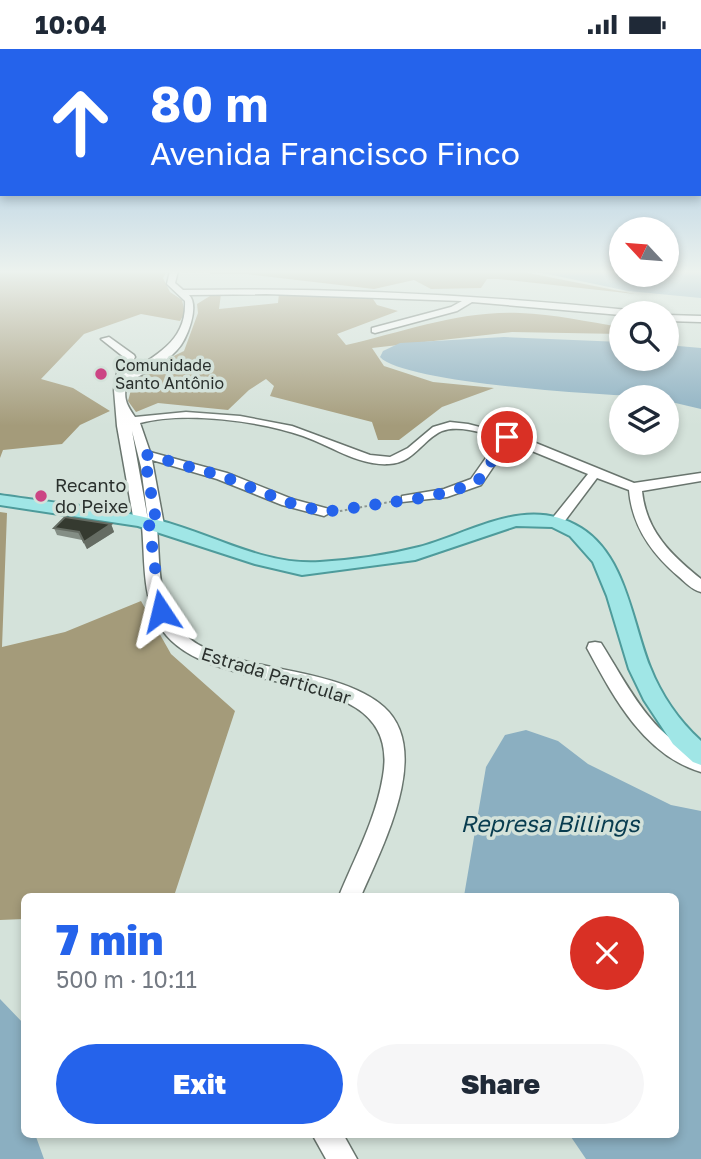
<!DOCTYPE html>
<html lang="en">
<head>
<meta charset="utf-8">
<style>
	body { margin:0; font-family:"Golos Text",sans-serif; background:#f6f6f7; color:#1f2937; height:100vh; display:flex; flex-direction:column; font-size:26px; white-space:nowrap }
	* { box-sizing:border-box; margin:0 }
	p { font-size:23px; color:#747a83 }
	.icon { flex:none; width:38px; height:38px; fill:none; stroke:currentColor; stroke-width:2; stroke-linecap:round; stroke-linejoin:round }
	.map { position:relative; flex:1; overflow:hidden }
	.drawer { position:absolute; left:21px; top:844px; width:658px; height:245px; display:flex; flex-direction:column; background:#fff; border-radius:10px; box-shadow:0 4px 10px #0003 }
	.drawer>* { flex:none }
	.hud { position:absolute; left:0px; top:0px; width:702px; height:147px; box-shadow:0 4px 10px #0003; background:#2563eb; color:#fff; overflow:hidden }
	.needle { width:46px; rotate:296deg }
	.fabs { position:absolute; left:609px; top:168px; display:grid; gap:14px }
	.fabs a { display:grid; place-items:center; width:70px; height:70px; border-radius:50%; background:#fff; box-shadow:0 4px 10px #0003; font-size:35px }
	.pin { position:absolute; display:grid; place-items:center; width:60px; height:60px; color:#fff; margin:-30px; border:4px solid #fff; border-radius:50%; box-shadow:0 2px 7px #0007 }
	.me { position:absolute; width:77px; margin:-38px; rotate:350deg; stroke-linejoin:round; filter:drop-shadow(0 0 5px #0008) }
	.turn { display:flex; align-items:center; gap:24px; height:147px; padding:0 35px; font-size:32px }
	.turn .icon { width:91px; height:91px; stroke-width:2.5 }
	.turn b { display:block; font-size:49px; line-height:60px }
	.round { display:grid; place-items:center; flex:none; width:74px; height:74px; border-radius:37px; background:#f6f6f7 }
	.overview { display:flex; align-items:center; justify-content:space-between; height:119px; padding:0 35px }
	h1 { font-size:42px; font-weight:800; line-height:52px; color:#2563eb }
	.action { display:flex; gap:14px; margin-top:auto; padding:14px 35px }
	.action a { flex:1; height:80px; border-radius:42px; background:#2563eb; color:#fff; font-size:28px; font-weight:800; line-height:80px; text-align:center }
	.action a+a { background:#f6f6f7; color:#1f2937 }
	.status { display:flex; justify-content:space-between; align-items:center; height:49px; padding:0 35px; background:#fff; direction:ltr }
	.status svg { height:19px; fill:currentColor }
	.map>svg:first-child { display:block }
	.forest { fill:#a49b7a }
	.water { fill:#8bafc1 }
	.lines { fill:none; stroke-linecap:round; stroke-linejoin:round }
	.minor-casing { stroke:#69756e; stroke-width:3 }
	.major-casing { stroke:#4e9b9b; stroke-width:4 }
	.path { stroke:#8d9792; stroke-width:2; stroke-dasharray:2.5 2.5; stroke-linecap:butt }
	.minor { fill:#fff; fill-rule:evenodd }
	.major { fill:#a0e6e6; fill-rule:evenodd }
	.wall { fill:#848e85 }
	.shaded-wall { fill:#656c63 }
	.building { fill:#353a30; stroke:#656c63; stroke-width:2 }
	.route { stroke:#2563eb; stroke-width:12; stroke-dasharray:0 21.6 }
	.poi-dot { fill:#cc4584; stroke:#d4e2da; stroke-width:2.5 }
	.labels { text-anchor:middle; stroke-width:7; stroke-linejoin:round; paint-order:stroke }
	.far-poi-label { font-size:16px; fill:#2a302d; stroke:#d4e2da; text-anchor:start }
	.poi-label { font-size:18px; fill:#2a302d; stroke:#d4e2da; text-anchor:start }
	.street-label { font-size:18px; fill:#2a302d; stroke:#d4e2da }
	.near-water-label { font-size:23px; font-style:italic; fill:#083c4f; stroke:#d4e2da }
</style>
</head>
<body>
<div class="status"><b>10:04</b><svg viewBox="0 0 49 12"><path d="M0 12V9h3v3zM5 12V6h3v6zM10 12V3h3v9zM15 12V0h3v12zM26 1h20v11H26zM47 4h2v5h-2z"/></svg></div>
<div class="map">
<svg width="701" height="1110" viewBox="0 0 701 1110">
	<rect width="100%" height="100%" fill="#d4e2da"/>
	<!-- forest -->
	<g class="forest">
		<polygon points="0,222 167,222 163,229 170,243 182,251 185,264 180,272 141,265 84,285 41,330 73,339 110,362 80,376 62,395 3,401 0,409"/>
		<polygon points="208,222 518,222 635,245 498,230 487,230 481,239 431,240 414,231 374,240 246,225 211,225"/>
		<path d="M279,244L373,250L377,256L398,262L337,285L346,296C403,283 461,261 520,264C554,265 588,273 621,278V285L512,283L372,299L384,317L433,333L494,339L442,358L399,391H378L372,373L270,347L274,337L266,330L249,341L228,361L158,354L136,363L128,352L135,326L184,302L198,264L197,255L210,247L221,245L219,260L278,254Z"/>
		<polygon points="0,463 7,464 2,598 65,583 141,552 171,605 235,662 174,847 24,847 24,870 0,871"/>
	</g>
	<!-- water -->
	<g class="water">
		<polygon points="533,222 621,222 621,226 701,222 701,249 628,242"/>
		<path d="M504,288L621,293V310H667V296L701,299V360L667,352V348C622,348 404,335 380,308L383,302L400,294Z"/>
		<polygon points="526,681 558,692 588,715 671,756 701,762 701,1110 586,1110 569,1085 676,1085 676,847 464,847 486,718 505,686"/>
		<polygon points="0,950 24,975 24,1085 35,1085 44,1110 0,1110"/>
	</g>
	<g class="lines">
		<!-- minor casing -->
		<g class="minor-casing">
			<g id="minor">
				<path d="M170,222H178L175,234L183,241C332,238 480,246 628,261L632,264L621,266L472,253L457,262L375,284L372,283V279L451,258L462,252L266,245L189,246C200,257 187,291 177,301C165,315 142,324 127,335C122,349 128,358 135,368L186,363L240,367L292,377L370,406L390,408L408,399L433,378L450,373L468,375L526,390L634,434L701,424V432L642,442C646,482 671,506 701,530V543C692,541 685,533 678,527C651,504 632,477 629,441L597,429L561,477H551L549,474L551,471L588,425L510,393L481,436L447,448L402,453V447L444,440L471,430L500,389C484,384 459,376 442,382C422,391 414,414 389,415C358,417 332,397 303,387C259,372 186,362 140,374L150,403L227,424L292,450L329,460L331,463L324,467L282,456L217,430L152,411L164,476L157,480C160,510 157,548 175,574C192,600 224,607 253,614C292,623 353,630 384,658C433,702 382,798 361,847H339C355,808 376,770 383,727C404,607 205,657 159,576C142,547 145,510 142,477L134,473L117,377L114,341L117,324L125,309L101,290L109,288L134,306L135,308L127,325C156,306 187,292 185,252L167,235ZM132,382L141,418L148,471Z"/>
				<polygon points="667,266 701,267 701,273 667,272"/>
				<path d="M595,593L601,594C626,633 653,692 701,705V723C644,706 614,649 587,599L589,594Z"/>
				<polygon points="312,1085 343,1085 357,1110 326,1110"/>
			</g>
		</g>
		<!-- major casing -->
		<g class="major-casing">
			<path id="major" d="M0,446C52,454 105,458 157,471C211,484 263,517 320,513C352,511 388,506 419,498C472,484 527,445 581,479C626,507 632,573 650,618C661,646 679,672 701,692V716L693,713L673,695L644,651L629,620L607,547L593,513L570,487L552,478L516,477L415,511L302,526L255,515L138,477L0,456Z"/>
		</g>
		<!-- path -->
		<polyline class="path" points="335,463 395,452"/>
		<!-- minor -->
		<use href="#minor" class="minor"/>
		<!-- major -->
		<use href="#major" class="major"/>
	</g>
	<!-- wall -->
	<polygon class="wall" points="111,475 114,483 87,500 82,491 57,486 54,479"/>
	<!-- shaded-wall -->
	<polygon class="shaded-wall" points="111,475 114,483 87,500 84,493"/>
	<!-- building -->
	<polygon class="building" points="65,468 111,475 84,493 79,483 54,479"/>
	<!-- sky -->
	<linearGradient id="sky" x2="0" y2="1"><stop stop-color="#83b2d8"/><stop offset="0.59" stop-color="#ecf2ee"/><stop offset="1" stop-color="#ecf2ee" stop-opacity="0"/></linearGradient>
	<rect width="701" height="377" fill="url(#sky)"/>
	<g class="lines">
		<!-- route -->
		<polyline class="route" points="161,562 149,475 157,477 144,405 222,427 287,453 324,463 428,448 465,438 481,429 507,388"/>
	</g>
	<!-- markers -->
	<g class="poi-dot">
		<circle cx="101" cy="325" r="7"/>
		<circle cx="41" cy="447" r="7"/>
	</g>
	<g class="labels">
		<!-- far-poi labels -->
		<g class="far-poi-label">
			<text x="115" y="322">Comunidade<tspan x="115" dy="18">Santo Antônio</tspan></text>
		</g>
		<!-- poi labels -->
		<g class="poi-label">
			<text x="55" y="443">Recanto<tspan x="55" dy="21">do Peixe</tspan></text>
		</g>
		<!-- street labels -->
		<g class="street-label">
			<text transform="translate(276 627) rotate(17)" y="6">Estrada Particular</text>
		</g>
		<!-- near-water labels -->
		<g class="near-water-label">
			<text x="550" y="783">Represa Billings</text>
		</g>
	</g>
</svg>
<div class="fabs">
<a><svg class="needle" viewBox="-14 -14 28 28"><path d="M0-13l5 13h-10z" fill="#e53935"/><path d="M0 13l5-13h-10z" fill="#747a83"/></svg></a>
<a><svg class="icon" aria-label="search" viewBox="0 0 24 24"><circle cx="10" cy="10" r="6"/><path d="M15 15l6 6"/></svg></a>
<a><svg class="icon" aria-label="layers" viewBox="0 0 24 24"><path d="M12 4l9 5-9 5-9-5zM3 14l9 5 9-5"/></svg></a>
</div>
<div class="pin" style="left:507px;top:388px;background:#d93025"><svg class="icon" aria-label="arrive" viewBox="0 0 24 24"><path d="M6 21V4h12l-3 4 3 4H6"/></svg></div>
<svg class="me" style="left:161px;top:562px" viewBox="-20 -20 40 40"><path d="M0-17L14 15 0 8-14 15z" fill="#2563eb" stroke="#fff" stroke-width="4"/></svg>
<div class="hud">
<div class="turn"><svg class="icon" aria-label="ahead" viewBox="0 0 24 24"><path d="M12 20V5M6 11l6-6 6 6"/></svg><div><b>80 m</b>Avenida Francisco Finco</div></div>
</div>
<section class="drawer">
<div class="overview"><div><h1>7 min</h1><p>500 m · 10:11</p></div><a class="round" style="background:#d93025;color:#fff"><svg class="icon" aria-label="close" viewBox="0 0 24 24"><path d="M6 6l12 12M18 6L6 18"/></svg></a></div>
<div class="action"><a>Exit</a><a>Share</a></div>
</section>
</div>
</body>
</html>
